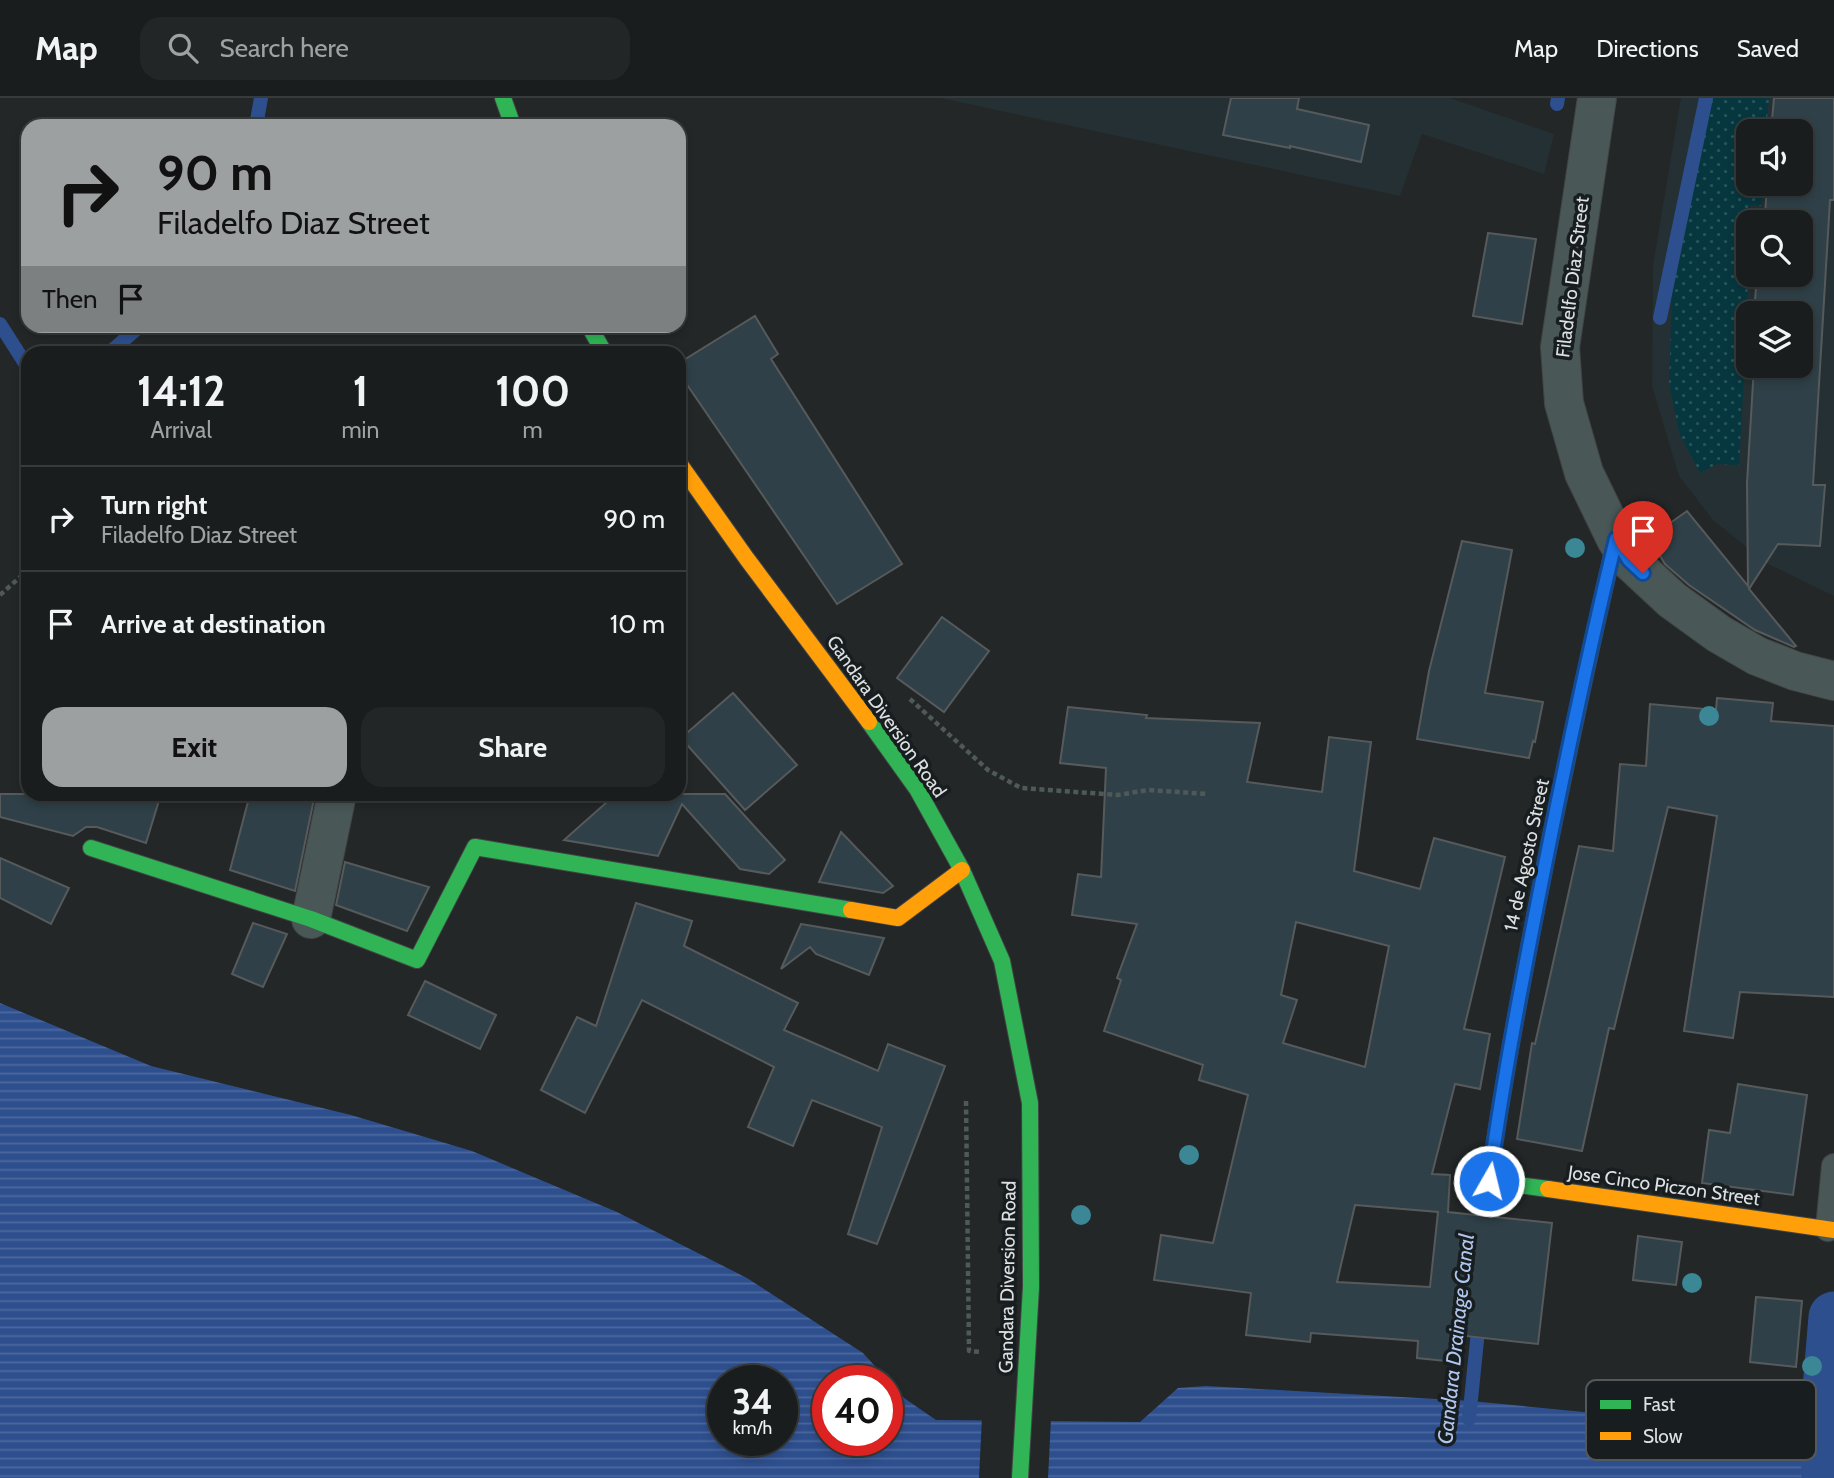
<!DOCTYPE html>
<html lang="en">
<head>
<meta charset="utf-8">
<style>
	body { margin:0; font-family:Cabin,sans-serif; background:#232626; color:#f1f3f6; height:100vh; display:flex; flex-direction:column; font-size:26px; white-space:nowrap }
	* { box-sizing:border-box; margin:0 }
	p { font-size:23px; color:#9fa2a4 }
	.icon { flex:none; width:38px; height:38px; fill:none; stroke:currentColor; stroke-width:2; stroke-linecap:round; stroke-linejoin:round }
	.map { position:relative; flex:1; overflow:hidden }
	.sheet { position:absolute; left:21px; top:248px; width:665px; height:455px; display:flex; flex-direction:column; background:#1a1d1d; border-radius:21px; box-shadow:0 4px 10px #0003,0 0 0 2px #383b3b }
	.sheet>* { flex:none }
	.hud { position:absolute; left:21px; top:21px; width:665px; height:214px; border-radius:21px; box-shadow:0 4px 10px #0003,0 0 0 2px #383b3b; background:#9ca0a1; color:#111; overflow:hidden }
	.tools { position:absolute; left:1736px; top:21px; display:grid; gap:14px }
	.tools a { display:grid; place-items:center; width:77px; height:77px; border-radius:14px; background:#1a1d1d; box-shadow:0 4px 10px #0003,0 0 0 2px #383b3b; font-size:35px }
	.speed { position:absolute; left:707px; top:1267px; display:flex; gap:14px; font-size:35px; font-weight:700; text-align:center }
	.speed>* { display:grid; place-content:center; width:91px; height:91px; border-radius:50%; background:#1a1d1d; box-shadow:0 4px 10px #0003,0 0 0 2px #383b3b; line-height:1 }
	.speed small { font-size:18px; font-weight:400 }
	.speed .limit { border:10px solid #d22; background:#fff; color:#111 }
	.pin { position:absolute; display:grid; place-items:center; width:60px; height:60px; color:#fff; margin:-72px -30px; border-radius:50% 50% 50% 0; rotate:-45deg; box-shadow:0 0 7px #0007 }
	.pin .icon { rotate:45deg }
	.me { position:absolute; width:77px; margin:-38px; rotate:8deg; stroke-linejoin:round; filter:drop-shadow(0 0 5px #0008) }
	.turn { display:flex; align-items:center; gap:24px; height:147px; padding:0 21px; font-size:32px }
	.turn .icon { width:91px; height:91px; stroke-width:2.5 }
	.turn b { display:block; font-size:49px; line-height:60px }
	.then { display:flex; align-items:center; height:66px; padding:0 21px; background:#0003; gap:14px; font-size:26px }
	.eta { display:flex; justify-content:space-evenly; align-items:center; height:119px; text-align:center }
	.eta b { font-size:42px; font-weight:700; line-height:49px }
	.action { display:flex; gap:14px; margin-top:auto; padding:14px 21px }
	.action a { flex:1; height:80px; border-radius:21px; background:#9ca0a1; color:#111; font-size:28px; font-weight:700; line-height:80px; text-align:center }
	.action a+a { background:#232626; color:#f1f3f6 }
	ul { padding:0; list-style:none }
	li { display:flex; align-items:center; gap:21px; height:105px; padding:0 21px; border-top:2px solid #383b3b }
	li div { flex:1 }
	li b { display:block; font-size:26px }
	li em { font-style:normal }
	header { display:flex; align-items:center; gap:42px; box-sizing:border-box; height:98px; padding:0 35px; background:#1a1d1d; border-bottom:2px solid #383b3b }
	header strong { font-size:33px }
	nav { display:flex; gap:38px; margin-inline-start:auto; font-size:24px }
	.search { width:490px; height:63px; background:#232626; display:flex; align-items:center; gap:18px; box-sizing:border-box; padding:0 24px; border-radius:21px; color:#9fa2a4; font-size:26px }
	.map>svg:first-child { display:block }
	.built { fill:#243033; fill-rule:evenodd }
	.grass { fill:url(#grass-dots) }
	.water { fill:url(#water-rules); fill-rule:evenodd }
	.pier { fill:#232727 }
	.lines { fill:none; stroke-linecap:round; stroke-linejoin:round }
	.stream { stroke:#2e4f8e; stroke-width:14 }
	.canal { stroke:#2e4f8e; stroke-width:51 }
	.building { fill:#2f4048; stroke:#575a5b; stroke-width:2; fill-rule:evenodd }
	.lane-casing { stroke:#424444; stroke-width:26 }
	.street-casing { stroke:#424444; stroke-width:40 }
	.fast-casing { stroke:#424444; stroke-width:18 }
	.slow-casing { stroke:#424444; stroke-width:18 }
	.path { stroke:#4e5958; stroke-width:4.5; stroke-dasharray:5 3.5; stroke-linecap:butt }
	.lane { stroke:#495857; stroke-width:24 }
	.street { stroke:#495857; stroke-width:38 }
	.fast { stroke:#30b455; stroke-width:16 }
	.slow { stroke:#ff9f0a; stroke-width:16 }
	.fast-bridge-casing { stroke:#424444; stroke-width:18; stroke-linecap:butt }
	.fast-bridge { stroke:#30b455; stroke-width:16 }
	.tree { fill:#3b8796 }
	.route-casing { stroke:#114b97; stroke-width:18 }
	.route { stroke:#1a73e8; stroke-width:12 }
	.labels { text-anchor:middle; stroke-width:7; stroke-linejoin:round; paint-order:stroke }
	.street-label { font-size:19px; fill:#dde1e2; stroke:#181e20 }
	.water-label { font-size:21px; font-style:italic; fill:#b0c6ed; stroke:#181e20 }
	.key { fill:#181e20; stroke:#53585a; stroke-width:2 }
	.key-label { font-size:19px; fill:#dde1e2 }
</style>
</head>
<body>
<header>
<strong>Map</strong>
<div class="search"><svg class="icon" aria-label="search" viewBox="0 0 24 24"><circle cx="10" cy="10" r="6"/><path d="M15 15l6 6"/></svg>Search here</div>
<nav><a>Map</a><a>Directions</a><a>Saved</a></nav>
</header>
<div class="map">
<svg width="1834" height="1380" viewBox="0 0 1834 1380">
	<defs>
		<pattern id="grass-dots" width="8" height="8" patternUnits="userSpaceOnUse" patternTransform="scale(1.75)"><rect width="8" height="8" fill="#06373f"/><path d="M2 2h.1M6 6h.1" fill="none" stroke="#2a545a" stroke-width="1.8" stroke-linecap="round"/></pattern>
		<pattern id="water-rules" width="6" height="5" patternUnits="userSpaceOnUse" patternTransform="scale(1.75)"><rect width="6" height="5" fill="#2e4f8e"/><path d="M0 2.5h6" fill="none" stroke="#4c689e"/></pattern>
	</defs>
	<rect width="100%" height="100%" fill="#232727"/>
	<!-- built -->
	<g class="built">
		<polygon points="940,0 1450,0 1554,36 1544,76 1422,36 1400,98"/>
		<path d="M1681,0H1834V498L1766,465L1713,422L1679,378L1652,288L1653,168ZM1748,33H1801V86H1748ZM1748,124H1801V177H1748ZM1748,215H1801V268H1748Z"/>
	</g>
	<!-- grass -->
	<polygon class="grass" points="1712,0 1769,0 1766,33 1748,33 1748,86 1763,86 1761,108 1750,107 1746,243 1739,367 1717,366 1700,375 1679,335 1669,285 1672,195"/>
	<!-- water -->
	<path class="water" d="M0,905L151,968L351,1017L472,1053L617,1114L747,1180L863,1255L904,1300L936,1322L1140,1324L1178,1290L1206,1288L1471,1303L1615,1317L1834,1327V1380H0ZM723,1283H782V1342H723ZM828,1283H887V1342H828Z"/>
	<!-- pier -->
	<polygon class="pier" points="982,1319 1051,1320 1048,1380 979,1380"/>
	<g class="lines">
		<!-- stream -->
		<g class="stream">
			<polyline points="1557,6 1558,0"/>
			<polyline points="256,28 261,0"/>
			<polyline points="1660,220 1706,0"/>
			<polyline points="0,226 28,270"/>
			<polyline points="108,256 140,228"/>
			<polyline points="1488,1137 1491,1107"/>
			<polyline points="1469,1321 1479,1223"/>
		</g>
		<!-- canal -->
		<polyline class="canal" points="1827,1380 1825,1327 1834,1219"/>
	</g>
	<!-- building -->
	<g class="building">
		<polygon points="1231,0 1299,0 1297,11 1369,27 1361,64 1290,48 1290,50 1223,37"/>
		<polygon points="1774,0 1834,0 1834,102 1830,102 1813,387 1825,387 1820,448 1778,446 1749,491 1796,548 1794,549 1755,532 1689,487 1665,466 1649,440 1687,413 1748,488 1747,385 1754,268 1801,268 1801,215 1754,215 1757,177 1801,177 1801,124 1761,124 1761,118 1765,118 1767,86 1801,86 1801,33 1771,33"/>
		<polygon points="1488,135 1536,141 1522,226 1473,218"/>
		<polygon points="755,218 778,256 771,261 902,466 837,506 679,275 679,265"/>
		<polygon points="1462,443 1512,452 1485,595 1543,604 1535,644 1533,643 1529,660 1417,641 1429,573"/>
		<polygon points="942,519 989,553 944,614 897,580"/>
		<polygon points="733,595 797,667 745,712 681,640"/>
		<polygon points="1717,600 1773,605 1771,623 1834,628 1834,899 1740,894 1733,940 1684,933 1717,718 1668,709 1614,931 1609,930 1582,1053 1517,1041 1532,945 1535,946 1579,748 1613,753 1620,666 1646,668 1650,606 1716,612"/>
		<path d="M1068,609L1147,617L1146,620L1260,625L1247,684L1322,694L1329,639L1371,644L1354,773L1420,791L1434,740L1505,759L1464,931L1490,936L1480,991L1455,986L1432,1076L1450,1077L1448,1114L1552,1125L1538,1246L1458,1237L1455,1264L1417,1260L1418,1243L1311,1235L1310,1244L1246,1237L1251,1195L1154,1182L1161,1137L1213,1145L1248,997L1199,982L1203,967L1104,933L1121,882L1117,880L1137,826L1072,817L1078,776L1101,779L1106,670L1060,665ZM1296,824L1389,848L1365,969L1283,945L1297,902L1281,897ZM1355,1107L1438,1114L1430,1189L1337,1184Z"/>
		<polygon points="0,696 161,696 146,745 97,729 86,729 73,738 0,719"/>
		<polygon points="250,696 315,696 295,793 230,772"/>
		<polygon points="616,696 725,696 785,762 769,776 740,771 682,706 658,758 564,742"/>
		<polygon points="841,734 893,788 883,795 819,784"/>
		<polygon points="0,760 69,790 51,826 0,800"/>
		<polygon points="345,764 429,789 407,833 336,807"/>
		<polygon points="636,805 692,823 684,848 798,905 784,932 878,973 888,946 945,968 877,1146 848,1136 882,1029 812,1002 793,1048 748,1029 774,969 642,902 585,1015 541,992 577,919 596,928"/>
		<polygon points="253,825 287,836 263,889 232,876"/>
		<polygon points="801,826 884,840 869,877 816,856 810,849 781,871"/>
		<polygon points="425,883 496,917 480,951 408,917"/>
		<polygon points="1738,986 1807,997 1793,1097 1702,1085 1709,1032 1730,1035"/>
		<polygon points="1638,1138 1682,1144 1676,1187 1633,1182"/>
		<polygon points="1756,1199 1802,1203 1796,1269 1750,1264"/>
	</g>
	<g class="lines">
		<!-- lane casing -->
		<g class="lane-casing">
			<polyline id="lane" points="1828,1131 1834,1068"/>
		</g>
		<!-- street casing -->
		<g class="street-casing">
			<g id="street">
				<polyline points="1597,0 1560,249 1564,305 1584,375 1616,441 1629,462 1672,502 1719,536 1757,558 1795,573 1834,583"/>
				<polyline points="311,821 337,696"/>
			</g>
		</g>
		<!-- fast casing -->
		<g class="fast-casing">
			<g id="fast">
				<polyline points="503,0 513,28"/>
				<polyline points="589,228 605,256"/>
				<polyline points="869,624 917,691 962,772 1002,863 1030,1005 1031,1189"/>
				<polyline points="91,750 311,821 417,862 475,749 851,812"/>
				<path d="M1548,1091L1489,1083C1505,969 1527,856 1550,743C1571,642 1592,541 1616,441"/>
			</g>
		</g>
		<!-- slow casing -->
		<g class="slow-casing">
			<g id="slow">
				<polyline points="679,365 747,461 869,624"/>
				<polyline points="851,812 898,820 962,772"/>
				<polyline points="1548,1091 1834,1132"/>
			</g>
		</g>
		<!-- path -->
		<g class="path">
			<polyline points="0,497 28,472"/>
			<polyline points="910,601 988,672 1021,690 1118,697 1148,692 1208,696"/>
			<polyline points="966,1003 969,1253 982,1254"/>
		</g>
		<!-- lane -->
		<use href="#lane" class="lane"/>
		<!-- street -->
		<use href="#street" class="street"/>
		<!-- fast -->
		<use href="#fast" class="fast"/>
		<!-- slow -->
		<use href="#slow" class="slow"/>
		<!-- fast-bridge casing -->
		<g class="fast-bridge-casing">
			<polyline id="fast-bridge" points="1020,1380 1031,1189"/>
		</g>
		<!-- fast-bridge -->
		<use href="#fast-bridge" class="fast-bridge"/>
	</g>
	<!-- trees -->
	<g class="tree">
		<circle cx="1575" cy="450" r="10"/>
		<circle cx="1709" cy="618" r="10"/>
		<circle cx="1189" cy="1057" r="10"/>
		<circle cx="1081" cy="1117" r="10"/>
		<circle cx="1692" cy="1185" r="10"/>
		<circle cx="1812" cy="1268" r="10"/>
	</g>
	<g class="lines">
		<!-- route casing -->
		<g class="route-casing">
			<path id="route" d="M1489,1083C1505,967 1528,852 1551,737C1571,638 1592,539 1616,441L1629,462L1643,475"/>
		</g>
		<!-- route -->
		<use href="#route" class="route"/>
	</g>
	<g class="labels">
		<!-- street labels -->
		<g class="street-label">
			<text transform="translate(1572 179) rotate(-83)" y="7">Filadelfo Diaz Street</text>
			<text transform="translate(887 618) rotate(55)" y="7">Gandara Diversion Road</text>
			<text transform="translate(1526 757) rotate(-78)" y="7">14 de Agosto Street</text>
			<text transform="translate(1664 1087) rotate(8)" y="7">Jose Cinco Piczon Street</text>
			<text transform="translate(1007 1179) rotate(-89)" y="7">Gandara Diversion Road</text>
		</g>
		<!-- water labels -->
		<g class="water-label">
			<text transform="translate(1456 1241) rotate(-84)" y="7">Gandara Drainage Canal</text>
		</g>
	</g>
	<!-- legend -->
	<rect x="1586" y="1282" width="230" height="80" rx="10" class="key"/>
	<rect x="1600" y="1302" width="31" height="9" fill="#30b455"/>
	<rect x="1600" y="1334" width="31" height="8" fill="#ff9f0a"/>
	<g class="key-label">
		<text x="1643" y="1313">Fast</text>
		<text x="1643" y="1345">Slow</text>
	</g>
</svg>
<div class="tools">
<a><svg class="icon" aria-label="sound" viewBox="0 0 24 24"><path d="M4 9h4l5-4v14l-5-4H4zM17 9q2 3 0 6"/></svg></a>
<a><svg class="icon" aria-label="search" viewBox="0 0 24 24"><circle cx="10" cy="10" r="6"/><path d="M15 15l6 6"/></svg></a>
<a><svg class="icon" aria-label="layers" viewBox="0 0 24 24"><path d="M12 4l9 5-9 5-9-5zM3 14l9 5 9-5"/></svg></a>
</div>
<div class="speed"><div>34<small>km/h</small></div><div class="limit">40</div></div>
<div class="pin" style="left:1643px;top:475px;background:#d93025"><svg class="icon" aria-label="arrive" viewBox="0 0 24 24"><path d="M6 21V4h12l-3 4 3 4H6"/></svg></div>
<svg class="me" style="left:1489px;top:1083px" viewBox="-20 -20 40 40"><circle r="17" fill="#1a73e8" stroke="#fff" stroke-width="3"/><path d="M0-11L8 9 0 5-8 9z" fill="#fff"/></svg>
<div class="hud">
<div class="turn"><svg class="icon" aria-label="right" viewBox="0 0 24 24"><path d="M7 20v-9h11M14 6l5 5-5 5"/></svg><div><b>90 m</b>Filadelfo Diaz Street</div></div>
<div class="then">Then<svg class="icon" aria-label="arrive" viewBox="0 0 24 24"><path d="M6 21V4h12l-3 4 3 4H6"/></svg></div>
</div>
<section class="sheet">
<div class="eta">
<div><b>14:12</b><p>Arrival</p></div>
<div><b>1</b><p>min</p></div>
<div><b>100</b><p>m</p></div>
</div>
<ul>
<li><svg class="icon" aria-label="right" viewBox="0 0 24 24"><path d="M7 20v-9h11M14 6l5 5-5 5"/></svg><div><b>Turn right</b><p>Filadelfo Diaz Street</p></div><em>90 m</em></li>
<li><svg class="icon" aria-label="arrive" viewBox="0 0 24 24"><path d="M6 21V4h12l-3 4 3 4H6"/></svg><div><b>Arrive at destination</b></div><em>10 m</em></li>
</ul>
<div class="action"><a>Exit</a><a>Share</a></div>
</section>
</div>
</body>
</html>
